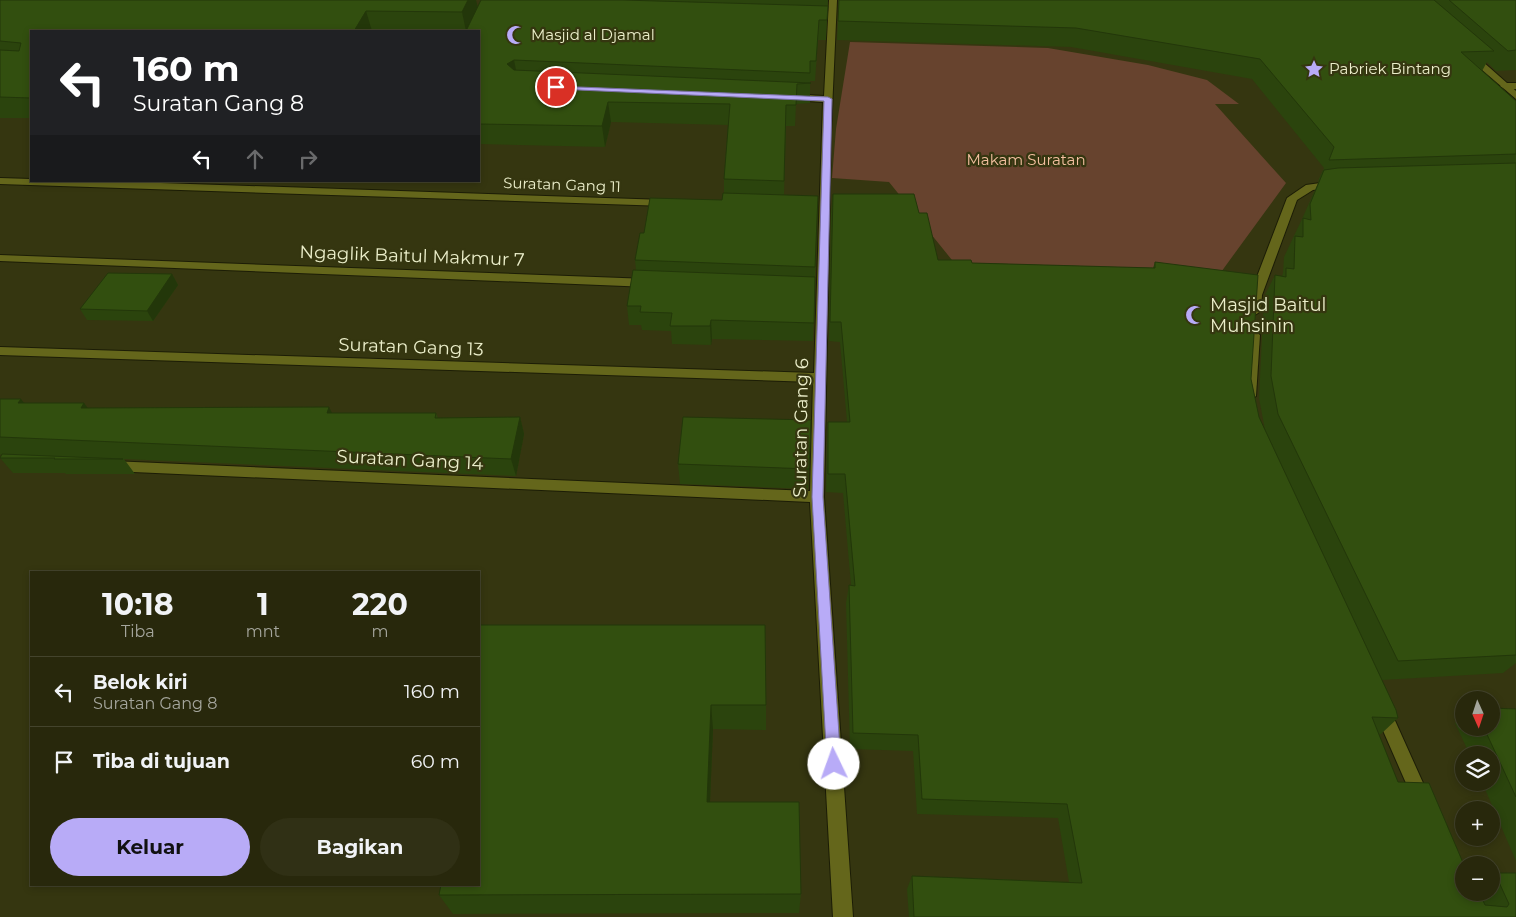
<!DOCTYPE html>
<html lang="id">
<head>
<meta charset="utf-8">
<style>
	body { margin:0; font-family:Montserrat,sans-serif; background:#303015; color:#f1f3f6; height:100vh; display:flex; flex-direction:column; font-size:19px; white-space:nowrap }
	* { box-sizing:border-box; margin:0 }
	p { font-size:16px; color:#a5a69d }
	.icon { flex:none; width:28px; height:28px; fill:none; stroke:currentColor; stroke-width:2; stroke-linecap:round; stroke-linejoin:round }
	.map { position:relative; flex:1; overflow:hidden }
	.drawer { position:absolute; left:30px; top:571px; width:450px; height:315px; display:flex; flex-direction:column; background:#28280c; border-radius:0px; box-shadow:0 2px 8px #0003,0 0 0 1px #44442d }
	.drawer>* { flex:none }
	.guide { position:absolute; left:30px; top:30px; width:450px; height:152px; border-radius:0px; box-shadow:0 2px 8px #0003,0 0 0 1px #44442d; background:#202124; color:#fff; overflow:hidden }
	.needle { width:32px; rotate:177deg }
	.tools { position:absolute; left:1455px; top:691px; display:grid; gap:10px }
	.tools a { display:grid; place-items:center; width:45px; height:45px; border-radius:50%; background:#28280c; box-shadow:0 2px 8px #0003,0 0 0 1px #44442d; font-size:25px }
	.pin { position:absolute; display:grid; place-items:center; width:42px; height:42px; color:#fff; margin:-21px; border:2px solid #fff; border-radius:50%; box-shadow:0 1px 5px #0007 }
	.me { position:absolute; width:55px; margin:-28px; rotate:357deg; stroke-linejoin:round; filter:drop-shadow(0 0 4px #0008) }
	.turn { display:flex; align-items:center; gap:18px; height:105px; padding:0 20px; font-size:22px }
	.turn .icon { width:65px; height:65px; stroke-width:2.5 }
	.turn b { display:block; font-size:35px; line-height:42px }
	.lanes { display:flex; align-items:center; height:48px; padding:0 20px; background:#0003; justify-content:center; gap:25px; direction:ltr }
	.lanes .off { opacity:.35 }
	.eta { display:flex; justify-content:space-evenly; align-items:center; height:85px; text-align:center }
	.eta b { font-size:30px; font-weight:700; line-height:35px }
	.action { display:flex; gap:10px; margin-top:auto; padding:10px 20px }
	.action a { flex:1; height:58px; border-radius:30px; background:#b8abf7; color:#111; font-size:20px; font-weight:700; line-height:58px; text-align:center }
	.action a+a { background:#303015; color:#f1f3f6 }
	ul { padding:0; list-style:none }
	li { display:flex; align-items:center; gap:15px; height:70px; padding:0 20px; border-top:1px solid #44442d }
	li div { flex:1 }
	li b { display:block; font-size:19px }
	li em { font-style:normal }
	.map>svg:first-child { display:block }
	.green { fill:#67432e }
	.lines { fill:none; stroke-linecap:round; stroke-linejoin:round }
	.service-casing { stroke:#1c1d06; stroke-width:2 }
	.minor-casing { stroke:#1c1d06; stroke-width:2 }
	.secondary-casing { stroke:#1c1d06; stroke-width:2 }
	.service { fill:#64661b; fill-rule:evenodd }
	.minor { fill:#64661b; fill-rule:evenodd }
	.secondary { fill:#64661b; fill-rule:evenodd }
	.wall { fill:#2b440d }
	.shaded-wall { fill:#23370a }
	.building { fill:#324f0f; stroke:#23370a }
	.route { fill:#b8abf7; stroke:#786fa1 }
	.labels { text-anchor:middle; stroke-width:4.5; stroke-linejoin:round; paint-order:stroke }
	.far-poi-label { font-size:15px; fill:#ebeeca; stroke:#353610; text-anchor:start }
	.far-park-label { font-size:15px; fill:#f5c0a1; stroke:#353610 }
	.far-street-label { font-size:15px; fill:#ebeeca; stroke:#353610 }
	.street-label { font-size:18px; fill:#ebeeca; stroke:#353610 }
	.poi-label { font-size:18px; fill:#ebeeca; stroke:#353610; text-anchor:start }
</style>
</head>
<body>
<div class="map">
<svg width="1516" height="917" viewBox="0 0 1516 917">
	<rect width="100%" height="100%" fill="#353610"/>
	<!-- green -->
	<polygon class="green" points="850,42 1048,48 1148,65 1207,80 1239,104 1215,104 1286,183 1216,279 960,270 889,182 832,178 836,129"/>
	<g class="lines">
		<!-- service casing -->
		<g class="service-casing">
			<polygon id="service" points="1516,83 1516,89 1505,89 1500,86 1505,83"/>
		</g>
		<!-- minor casing -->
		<g class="minor-casing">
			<g id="minor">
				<polygon points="829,0 837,0 831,132 824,497 853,917 833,917 810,502 111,471 106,470 104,466 106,462 111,461 810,491 813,382 0,355 0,347 814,373 823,102 791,100 786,97 791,94 824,96"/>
				<polygon points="0,178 31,179 31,181 102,181 666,200 671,203 666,206 0,184"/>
				<polygon points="1335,181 1339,182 1339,186 1313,190 1297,200 1262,295 1261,311 1255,315 1251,314 1250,295 1287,198 1306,185"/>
				<polygon points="0,255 649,279 655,283 649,287 0,261"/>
				<polygon points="1254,331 1260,335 1256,396 1250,401 1244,396 1248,335"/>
				<polygon points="1382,702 1388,705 1428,794 1431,800 1428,806 1422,809 1416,806 1374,710 1376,705"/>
			</g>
		</g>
		<!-- secondary casing -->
		<g class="secondary-casing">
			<polygon id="secondary" points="1467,53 1473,53 1516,91 1516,99 1467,57"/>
		</g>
		<!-- service -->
		<use href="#service" class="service"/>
		<!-- minor -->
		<use href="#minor" class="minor"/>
		<!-- secondary -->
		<use href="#secondary" class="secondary"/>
	</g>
	<!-- wall -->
	<g class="wall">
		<polygon points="0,0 478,7 481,0 828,0 826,40 818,40 815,81 810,81 810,103 796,104 795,126 786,126 784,195 818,196 813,341 712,339 711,345 672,344 671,331 642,330 641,325 629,325 627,306 636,270 635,260 644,233 722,200 724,193 724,179 728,125 611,122 605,147 479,144 479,31 31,31 31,118 0,118"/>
		<polygon points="839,0 1516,0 1516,70 1496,71 1487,62 1482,71 1516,101 1516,663 1503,673 1382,680 1398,718 1381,734 1378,734 1398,782 1464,892 1491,892 1491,873 1516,873 1516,917 909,917 907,889 912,876 1069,882 1058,818 917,814 913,751 850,749 846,603 849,585 851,585 843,493 826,492 827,441 828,422 847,422 840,342 829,341 831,213 833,194 919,213 938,260 972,263 1153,268 1155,262 1251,379 1259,417 1265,430 1259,398 1264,297 1275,275 1282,276 1283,273 1284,257 1302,219 1319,181 1318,181 1324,168 1252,79 1071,47 837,40"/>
		<polygon points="172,274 178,285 153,321 87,320 80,309"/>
		<polygon points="0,399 25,403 84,403 87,408 332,413 436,413 438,418 520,417 524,434 516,476 124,459 135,474 66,474 65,473 13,473 0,458 2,454 0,455"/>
		<polygon points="678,464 809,469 808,489 680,484"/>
		<polygon points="479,625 766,705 766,730 713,729 710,802 801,894 799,913 453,914 439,895 479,885"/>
		<polygon points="1516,709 1516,861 1482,782 1491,782 1491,755 1470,755 1455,723 1464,716 1464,728 1491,728"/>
	</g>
	<!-- shaded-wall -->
	<g class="shaded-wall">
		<polygon points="468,0 476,0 478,8 466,31 462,12"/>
		<polygon points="366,11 372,31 354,31"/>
		<polygon points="514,60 518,80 507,64"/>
		<polygon points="608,102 611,122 605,147 602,126"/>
		<polygon points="172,274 178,285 153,321 147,311"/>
		<polygon points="711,320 712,339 711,345 710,326"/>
		<polygon points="21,399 35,417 18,403"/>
		<polygon points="84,403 97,421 81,408"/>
		<polygon points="329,407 338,425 327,413"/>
		<polygon points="520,417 524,434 516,476 511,459"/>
		<polygon points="711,705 713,729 709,824 707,802"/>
	</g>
	<!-- building -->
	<g class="building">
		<polygon points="0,0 468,0 462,12 366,11 354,31 31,31 31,98 0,97 0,50 19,51 21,43 0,41"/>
		<polygon points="481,0 623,0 828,6 827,20 819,20 816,61 810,61 810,73 514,60 507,64 514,70 811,83 797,84 796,105 786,105 784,181 724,179 730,104 608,102 602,126 479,124 479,31 466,31"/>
		<polygon points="839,0 1434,0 1494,51 1461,52 1516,101 1516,154 1329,160 1334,147 1260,59 1076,28 838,21"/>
		<polygon points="1449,0 1516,0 1516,50 1508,51"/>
		<polygon points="1516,163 1516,655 1398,661 1278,414 1271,376 1275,275 1286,277 1286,268 1294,269 1295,236 1303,237 1303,218 1311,220 1310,204 1324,170 1338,168"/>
		<polygon points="723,193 818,196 815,267 635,260 640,233 644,233 650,198 722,200"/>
		<polygon points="833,194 914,194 919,213 927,213 938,260 971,260 972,263 1155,268 1155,262 1258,275 1251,379 1259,417 1396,710 1398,718 1372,717 1398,782 1429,783 1464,865 1464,892 1479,892 1485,905 1507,907 1509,904 1497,878 1491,878 1491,873 1516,873 1516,917 914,917 912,876 1082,883 1067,804 922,799 918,735 853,733 849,585 855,586 845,474 828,474 828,422 850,422 841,322 830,322"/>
		<polygon points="633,270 815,277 814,323 711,320 710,326 670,326 672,313 640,312 641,306 627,306"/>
		<polygon points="108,273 172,274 147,311 80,309"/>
		<polygon points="0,399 21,399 18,403 84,403 81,408 329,407 327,413 436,413 435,418 520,417 511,459 0,437"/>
		<polygon points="683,417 811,420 809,469 678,464"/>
		<polygon points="2,454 123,459 54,459 55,458 0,458"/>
		<polygon points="479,625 765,625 766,705 711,705 707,802 799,802 801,894 439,895 441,885 479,885"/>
		<polygon points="1491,708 1516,709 1516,797 1484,728 1491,728"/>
	</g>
	<!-- route -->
	<polygon class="route" points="554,86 828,97 832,99 823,497 841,764 839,769 834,771 829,769 827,764 812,497 824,101 556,89 553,87"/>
	<!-- icons -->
	<defs>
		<g id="mosque-bare" transform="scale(1.5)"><path d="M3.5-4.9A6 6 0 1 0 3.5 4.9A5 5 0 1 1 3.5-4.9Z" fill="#b8abf7" stroke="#353610" stroke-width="2.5" paint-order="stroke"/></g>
		<g id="sight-bare" transform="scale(1.5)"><path d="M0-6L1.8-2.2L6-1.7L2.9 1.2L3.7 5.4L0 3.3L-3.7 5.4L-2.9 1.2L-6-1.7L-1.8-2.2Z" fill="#b8abf7" stroke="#353610" stroke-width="2.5" paint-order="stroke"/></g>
	</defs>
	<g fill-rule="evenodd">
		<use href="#mosque-bare" x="516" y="35"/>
		<use href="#sight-bare" x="1314" y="69"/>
		<use href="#mosque-bare" x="1195" y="315"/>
	</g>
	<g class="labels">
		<!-- far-poi labels -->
		<g class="far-poi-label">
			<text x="531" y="40">Masjid al Djamal</text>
			<text x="1329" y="74">Pabriek Bintang</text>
		</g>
		<!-- far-park labels -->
		<g class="far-park-label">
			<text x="1026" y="165">Makam Suratan</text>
		</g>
		<!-- far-street labels -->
		<g class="far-street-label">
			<text transform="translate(562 185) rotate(2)" y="5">Suratan Gang 11</text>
		</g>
		<!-- street labels -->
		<g class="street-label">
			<text transform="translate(412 256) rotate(2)" y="6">Ngaglik Baitul Makmur 7</text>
			<text transform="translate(411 347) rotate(2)" y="6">Suratan Gang 13</text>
			<text transform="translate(801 428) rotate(-89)" y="6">Suratan Gang 6</text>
			<text transform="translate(410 460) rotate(3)" y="6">Suratan Gang 14</text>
		</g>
		<!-- poi labels -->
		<g class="poi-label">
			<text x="1210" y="311">Masjid Baitul<tspan x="1210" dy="21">Muhsinin</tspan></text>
		</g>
	</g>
</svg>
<div class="tools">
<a><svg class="needle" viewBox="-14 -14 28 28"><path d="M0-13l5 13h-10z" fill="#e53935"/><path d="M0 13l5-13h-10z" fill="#a5a69d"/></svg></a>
<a><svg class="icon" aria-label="layers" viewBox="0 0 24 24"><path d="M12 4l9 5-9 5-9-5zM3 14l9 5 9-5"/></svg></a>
<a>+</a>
<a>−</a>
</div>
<div class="pin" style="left:556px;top:87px;background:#d93025"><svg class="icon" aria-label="arrive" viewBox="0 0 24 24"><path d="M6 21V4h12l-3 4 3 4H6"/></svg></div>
<svg class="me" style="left:834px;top:764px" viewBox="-20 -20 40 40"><circle r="19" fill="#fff"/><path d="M0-13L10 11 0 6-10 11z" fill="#b8abf7"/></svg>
<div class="guide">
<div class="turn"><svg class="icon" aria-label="left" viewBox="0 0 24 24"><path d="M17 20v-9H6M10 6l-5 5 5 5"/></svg><div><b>160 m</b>Suratan Gang 8</div></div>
<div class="lanes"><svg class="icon" aria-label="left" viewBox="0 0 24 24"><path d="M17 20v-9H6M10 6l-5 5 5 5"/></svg><svg class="icon off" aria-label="ahead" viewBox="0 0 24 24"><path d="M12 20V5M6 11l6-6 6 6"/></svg><svg class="icon off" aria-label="right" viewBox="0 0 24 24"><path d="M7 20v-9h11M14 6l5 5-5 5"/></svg></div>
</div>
<section class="drawer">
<div class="eta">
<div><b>10:18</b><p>Tiba</p></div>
<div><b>1</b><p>mnt</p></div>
<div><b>220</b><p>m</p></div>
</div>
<ul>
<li><svg class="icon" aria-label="left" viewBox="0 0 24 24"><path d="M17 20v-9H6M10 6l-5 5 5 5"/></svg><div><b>Belok kiri</b><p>Suratan Gang 8</p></div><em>160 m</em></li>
<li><svg class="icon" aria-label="arrive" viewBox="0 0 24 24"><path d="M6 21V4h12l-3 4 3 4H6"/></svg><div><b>Tiba di tujuan</b></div><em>60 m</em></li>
</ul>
<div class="action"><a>Keluar</a><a>Bagikan</a></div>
</section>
</div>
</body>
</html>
